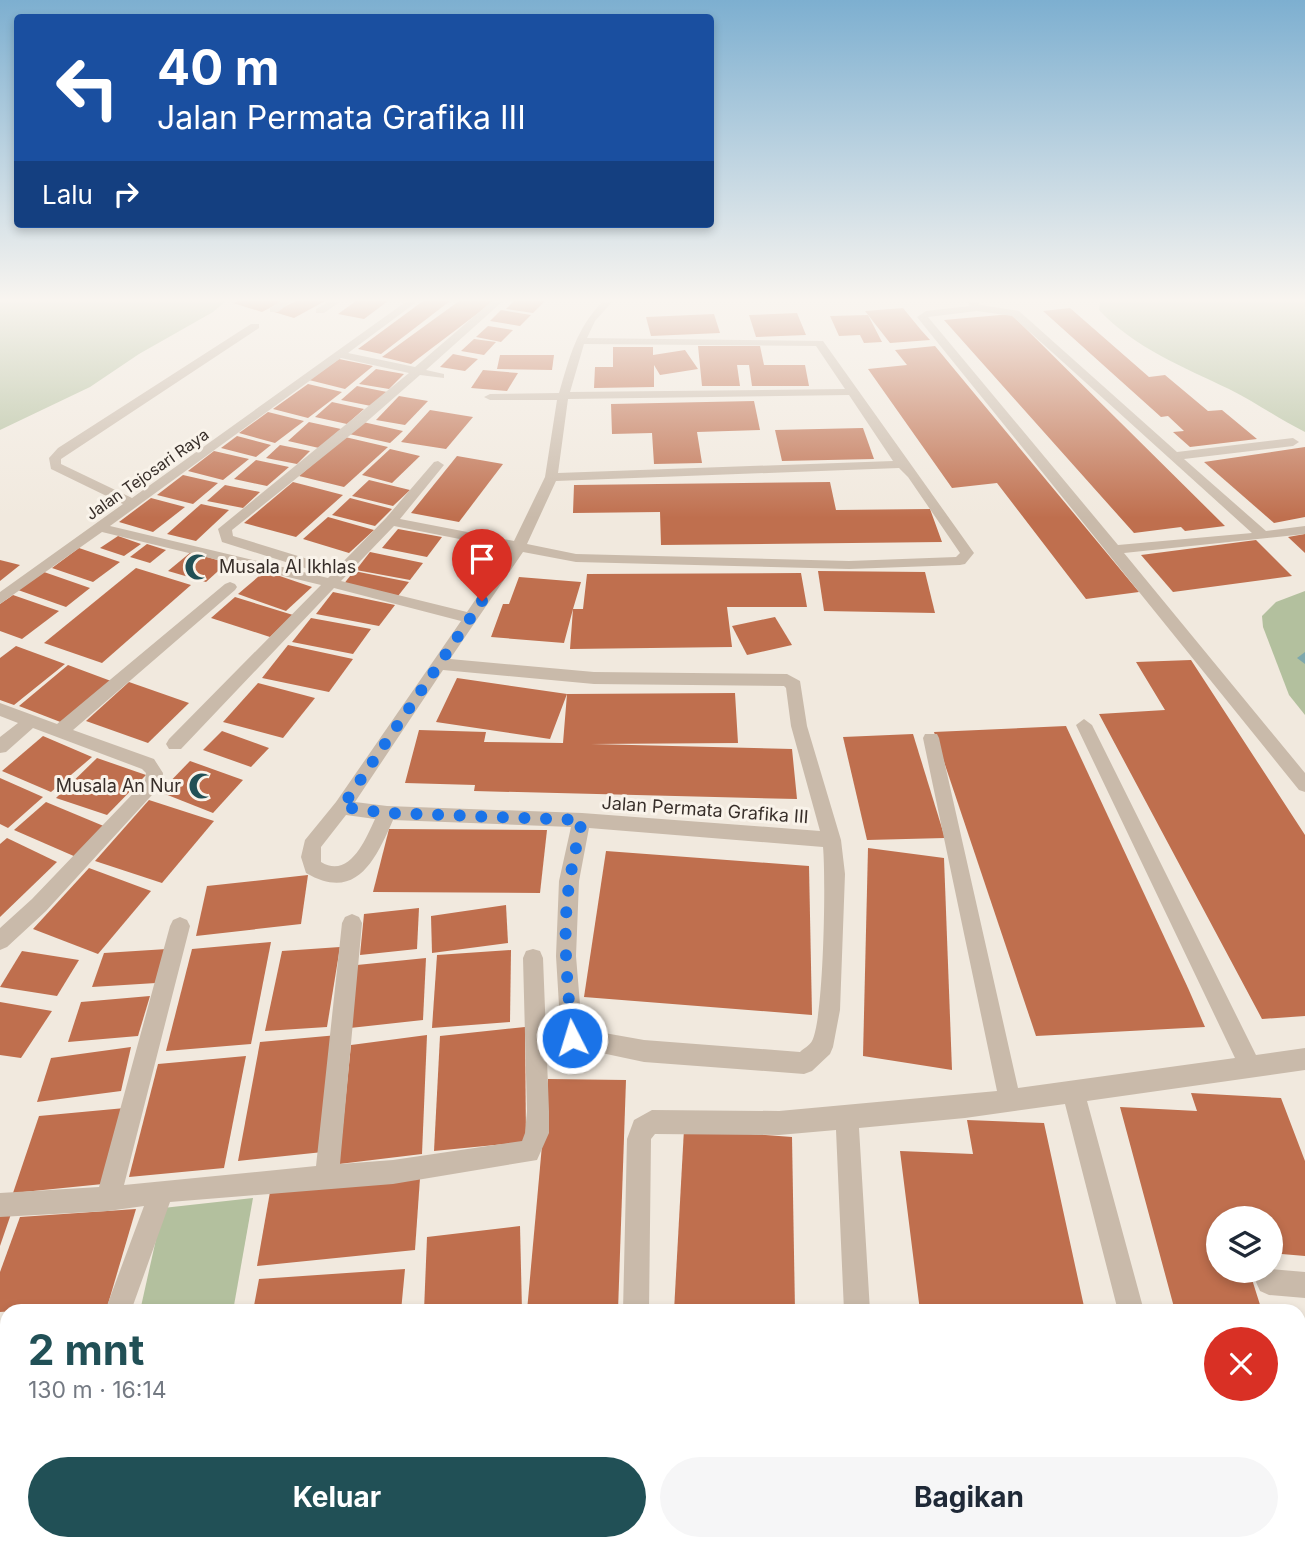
<!DOCTYPE html>
<html lang="id">
<head>
<meta charset="utf-8">
<style>
	body { margin:0; font-family:Inter,sans-serif; background:#f6f6f7; color:#1f2937; height:100vh; display:flex; flex-direction:column; font-size:26px; white-space:nowrap }
	* { box-sizing:border-box; margin:0 }
	p { font-size:23px; color:#747a83 }
	.icon { flex:none; width:38px; height:38px; fill:none; stroke:currentColor; stroke-width:2; stroke-linecap:round; stroke-linejoin:round }
	.map { position:relative; flex:1; overflow:hidden }
	.details { position:absolute; left:0px; top:1304px; width:1306px; height:247px; display:flex; flex-direction:column; background:#fff; border-radius:21px 21px 0 0; box-shadow:0 4px 10px #0003 }
	.details>* { flex:none }
	.banner { position:absolute; left:14px; top:14px; width:700px; height:214px; border-radius:7px; box-shadow:0 4px 10px #0003; background:#1a4fa0; color:#fff; overflow:hidden }
	.tools { position:absolute; left:1206px; top:1206px; display:grid; gap:14px }
	.tools a { display:grid; place-items:center; width:77px; height:77px; border-radius:50%; background:#fff; box-shadow:0 4px 10px #0003; font-size:35px }
	.pin { position:absolute; display:grid; place-items:center; width:60px; height:60px; color:#fff; margin:-72px -30px; border-radius:50% 50% 50% 0; rotate:-45deg; box-shadow:0 0 7px #0007 }
	.pin .icon { rotate:45deg }
	.me { position:absolute; width:77px; margin:-38px; rotate:355deg; stroke-linejoin:round; filter:drop-shadow(0 0 5px #0008) }
	.turn { display:flex; align-items:center; gap:24px; height:147px; padding:0 28px; font-size:32px }
	.turn .icon { width:91px; height:91px; stroke-width:2.5 }
	.turn b { display:block; font-size:49px; line-height:60px }
	.then { display:flex; align-items:center; height:66px; padding:0 28px; background:#0003; gap:14px; font-size:26px }
	.round { display:grid; place-items:center; flex:none; width:74px; height:74px; border-radius:37px; background:#f6f6f7 }
	.headline { display:flex; align-items:center; justify-content:space-between; height:119px; padding:0 28px }
	h1 { font-size:42px; font-weight:700; line-height:52px; color:#215056 }
	.button { display:flex; gap:14px; margin-top:auto; padding:14px 28px }
	.button a { flex:1; height:80px; border-radius:42px; background:#215056; color:#fff; font-size:28px; font-weight:700; line-height:80px; text-align:center }
	.button a+a { background:#f6f6f7; color:#1f2937 }
	.map>svg:first-child { display:block }
	.green { fill:#b3c09e }
	.lines { fill:none; stroke-linecap:round; stroke-linejoin:round }
	.stream { fill:#7ea8ad; fill-rule:evenodd }
	.building { fill:#bf6f4e }
	.minor { fill:#c9baaa; fill-rule:evenodd }
	.route { stroke:#1a73e8; stroke-width:12; stroke-dasharray:0 21.6 }
	.labels { text-anchor:middle; stroke-width:6; stroke-linejoin:round; paint-order:stroke }
	.far-street-label { font-size:16px; fill:#372e29; stroke:#f9f3ea }
	.poi-label { font-size:18px; fill:#372e29; stroke:#f9f3ea; text-anchor:start }
	.street-label { font-size:18px; fill:#372e29; stroke:#f9f3ea }
</style>
</head>
<body>
<div class="map">
<svg width="1305" height="1550" viewBox="0 0 1305 1550">
	<rect width="100%" height="100%" fill="#f1e9de"/>
	<!-- green -->
	<g class="green">
		<polygon points="0,301 226,301 213,312 139,354 90,387 0,430"/>
		<path d="M1100,301H1305V432C1279,419 1255,402 1229,389C1183,367 1135,348 1099,310Z"/>
		<polygon points="1305,591 1305,715 1289,695 1263,627 1262,616 1276,602"/>
		<polygon points="253,1198 233,1311 140,1311 163,1208"/>
		<polygon points="1305,1399 1305,1550 1183,1550 1186,1544 1298,1544 1298,1403"/>
	</g>
	<g class="lines">
		<!-- stream -->
		<polygon class="stream" points="1305,652 1305,664 1297,658"/>
	</g>
	<!-- building -->
	<g class="building">
		<polygon points="238,301 283,301 262,312 233,303"/>
		<polygon points="296,301 325,301 294,318 274,312"/>
		<polygon points="356,301 388,301 364,319 338,314"/>
		<polygon points="423,301 450,301 381,354 358,349"/>
		<polygon points="459,301 494,301 411,364 382,357"/>
		<polygon points="514,301 545,301 533,313 506,309"/>
		<polygon points="903,308 921,330 930,340 890,343 865,311"/>
		<polygon points="1070,308 1149,377 1165,375 1208,411 1222,410 1257,439 1190,447 1173,432 1184,431 1168,416 1161,417 1043,311"/>
		<polygon points="501,310 531,315 520,326 490,321"/>
		<polygon points="797,313 806,335 756,337 749,315"/>
		<polygon points="714,314 720,333 651,336 646,317"/>
		<polygon points="1011,314 1225,526 1185,531 1181,527 1134,533 944,320"/>
		<polygon points="868,315 882,342 864,343 860,335 839,336 830,316"/>
		<polygon points="488,326 513,330 501,342 476,337"/>
		<polygon points="474,339 496,342 484,355 461,351"/>
		<polygon points="698,346 760,346 764,365 805,365 809,386 752,386 749,365 737,365 740,386 702,386"/>
		<polygon points="935,346 1042,475 1139,592 1086,599 997,483 952,488 868,369 907,365 895,350"/>
		<polygon points="613,347 653,347 653,355 685,350 698,369 660,375 654,365 654,387 594,388 595,367 613,367"/>
		<polygon points="453,354 478,359 465,371 440,367"/>
		<polygon points="500,355 554,355 552,370 497,369"/>
		<polygon points="339,359 373,366 345,389 309,380"/>
		<polygon points="376,369 404,374 389,389 359,384"/>
		<polygon points="483,370 518,373 507,391 471,388"/>
		<polygon points="308,384 342,392 308,418 273,409"/>
		<polygon points="357,386 387,392 371,406 341,400"/>
		<polygon points="399,396 428,401 405,425 376,420"/>
		<polygon points="754,401 760,430 697,432 702,463 654,464 652,433 612,434 611,404"/>
		<polygon points="332,402 364,409 347,424 315,417"/>
		<polygon points="430,410 473,417 446,449 401,442"/>
		<polygon points="268,412 304,421 275,443 239,433"/>
		<polygon points="309,422 341,429 319,448 288,441"/>
		<polygon points="363,422 403,431 390,443 349,434"/>
		<polygon points="863,428 874,459 782,461 775,430"/>
		<polygon points="237,436 271,445 256,457 221,448"/>
		<polygon points="345,437 388,447 344,487 299,476"/>
		<polygon points="280,445 310,451 297,464 266,458"/>
		<polygon points="1305,447 1305,517 1274,523 1204,462"/>
		<polygon points="390,449 420,456 392,483 362,475"/>
		<polygon points="214,451 249,459 223,480 188,471"/>
		<polygon points="457,456 503,464 459,522 411,513"/>
		<polygon points="256,460 289,467 267,486 234,479"/>
		<polygon points="183,475 218,483 193,504 157,495"/>
		<polygon points="369,480 410,490 393,506 352,496"/>
		<polygon points="293,482 343,495 296,537 244,523"/>
		<polygon points="830,482 836,510 930,509 942,542 661,545 660,512 573,513 574,485"/>
		<polygon points="225,485 260,492 243,508 207,501"/>
		<polygon points="151,498 185,507 153,532 119,522"/>
		<polygon points="350,498 392,509 375,526 332,515"/>
		<polygon points="201,504 229,510 196,541 167,534"/>
		<polygon points="328,517 374,530 349,553 303,539"/>
		<polygon points="398,529 442,537 427,557 382,548"/>
		<polygon points="1305,534 1305,553 1288,537"/>
		<polygon points="118,536 141,544 124,556 100,548"/>
		<polygon points="1256,540 1292,576 1173,592 1141,555"/>
		<polygon points="147,544 166,550 150,563 130,557"/>
		<polygon points="79,548 120,562 93,582 52,568"/>
		<polygon points="191,552 227,563 206,582 168,571"/>
		<polygon points="370,552 423,563 410,580 356,570"/>
		<polygon points="0,560 20,565 0,581"/>
		<polygon points="136,568 191,585 102,663 44,643"/>
		<polygon points="265,571 312,587 286,611 238,594"/>
		<polygon points="354,571 409,582 398,596 343,585"/>
		<polygon points="818,571 925,572 935,613 824,611"/>
		<polygon points="44,572 90,588 66,607 18,590"/>
		<polygon points="801,573 807,607 727,607 732,647 570,649 573,609 564,643 491,637 503,604 509,604 519,577 581,582 573,609 583,609 587,574"/>
		<polygon points="333,592 395,605 379,626 316,614"/>
		<polygon points="13,595 59,611 22,639 0,631 0,604"/>
		<polygon points="235,597 293,615 270,637 211,618"/>
		<polygon points="775,617 792,645 747,655 732,626"/>
		<polygon points="311,618 371,629 353,654 292,642"/>
		<polygon points="288,645 353,659 329,692 262,678"/>
		<polygon points="16,646 65,664 14,705 0,700 0,658"/>
		<polygon points="1191,660 1305,835 1305,1016 1262,1019 1099,714 1165,710 1136,662"/>
		<polygon points="68,665 111,681 63,723 19,706"/>
		<polygon points="457,678 567,694 735,693 738,743 591,744 792,749 797,799 474,791 475,785 405,783 419,730 486,732 484,742 563,743 567,694 550,739 436,722"/>
		<polygon points="129,682 189,703 148,743 86,721"/>
		<polygon points="258,683 315,698 283,738 223,722"/>
		<polygon points="1066,726 1188,988 1205,1027 1036,1036 934,732"/>
		<polygon points="222,731 269,748 251,767 203,750"/>
		<polygon points="913,734 945,838 867,840 843,737"/>
		<polygon points="43,736 92,757 51,792 2,771"/>
		<polygon points="97,758 146,775 107,815 56,798"/>
		<polygon points="190,761 243,780 213,813 160,792"/>
		<polygon points="0,778 43,797 8,828 0,824"/>
		<polygon points="149,800 214,821 162,883 95,861"/>
		<polygon points="46,802 106,827 76,857 14,830"/>
		<polygon points="389,829 547,830 540,893 373,892"/>
		<polygon points="7,838 57,862 0,917 0,844"/>
		<polygon points="868,848 944,858 952,1070 863,1056"/>
		<polygon points="606,851 809,866 812,1015 584,997"/>
		<polygon points="89,868 151,891 98,954 33,929"/>
		<polygon points="308,875 301,924 196,936 207,886"/>
		<polygon points="506,905 508,943 432,953 431,916"/>
		<polygon points="419,908 417,949 360,955 364,914"/>
		<polygon points="271,942 251,1044 166,1051 192,949"/>
		<polygon points="340,947 327,1027 265,1031 282,951"/>
		<polygon points="167,949 156,983 92,987 104,953"/>
		<polygon points="511,950 510,1022 432,1028 437,955"/>
		<polygon points="22,951 79,960 57,996 0,987"/>
		<polygon points="426,958 423,1020 350,1028 357,965"/>
		<polygon points="150,996 138,1036 68,1042 81,1002"/>
		<polygon points="0,1002 52,1011 21,1058 0,1055"/>
		<polygon points="525,1027 526,1142 434,1151 440,1036"/>
		<polygon points="338,1035 323,1152 238,1161 260,1042"/>
		<polygon points="427,1035 422,1154 339,1164 351,1045"/>
		<polygon points="131,1047 121,1091 37,1102 51,1058"/>
		<polygon points="246,1056 224,1168 129,1177 158,1064"/>
		<polygon points="548,1079 626,1080 618,1311 527,1311"/>
		<polygon points="1191,1093 1281,1098 1305,1161 1305,1256 1270,1253 1270,1218 1218,1218 1218,1270 1249,1270 1262,1311 1175,1311 1120,1107 1197,1111"/>
		<polygon points="125,1108 103,1184 13,1193 39,1116"/>
		<polygon points="967,1120 1044,1123 1085,1311 920,1311 900,1151 973,1154"/>
		<polygon points="684,1129 792,1137 795,1311 674,1311"/>
		<polygon points="420,1178 415,1250 257,1266 270,1192"/>
		<polygon points="136,1209 108,1304 0,1312 0,1272 20,1217"/>
		<polygon points="12,1211 0,1246 0,1212"/>
		<polygon points="520,1226 522,1311 424,1311 427,1237"/>
		<polygon points="405,1269 401,1311 253,1311 259,1279"/>
		<polygon points="7,1325 7,1430 0,1430 0,1326"/>
		<polygon points="7,1482 7,1544 23,1544 21,1550 0,1550 0,1483"/>
		<polygon points="60,1544 221,1544 220,1550 58,1550"/>
		<polygon points="242,1544 380,1544 379,1550 241,1550"/>
		<polygon points="856,1547 953,1548 953,1550 857,1550"/>
	</g>
	<g class="lines">
		<!-- minor -->
		<g class="minor">
			<polygon points="281,301 292,301 278,312 270,312 270,308"/>
			<polygon points="330,301 341,301 324,313 316,313 316,309"/>
			<path d="M407,301H418L348,353L415,367L492,301H503L426,370L444,374V378L420,375L364,424L232,530L233,536L337,568L386,518L434,462L438,461L444,465L400,519L514,541L545,477L557,400H490L484,397L490,394L559,393C570,356 576,329 603,301H613L595,321L587,338L823,341L974,553L965,564L960,565L849,569L576,562L523,552L450,659L594,672L787,674L800,681L807,726L841,840L845,874L840,1010L833,1047L830,1054L812,1071L804,1074L644,1062L564,1045L561,1038L556,956L559,881L571,827L393,820C375,861 356,902 306,873L301,857L305,840L336,802L461,621L334,588L181,749H169L166,744L169,739L321,585L102,532L0,604V592L123,504L51,469L49,458L58,448L251,324H259V328L61,459V464L132,498ZM584,344L816,346L845,389L570,392ZM341,358L409,373L218,529L222,542L330,576L328,578L110,526ZM849,395L893,461L558,473L568,399ZM899,468L908,477L960,553L956,557L849,561L576,554L527,544L556,481ZM394,526L510,549L467,612L341,581ZM443,670L594,684L784,686L786,688L791,726L820,831L582,813L387,806L355,802ZM346,815L375,819C365,841 349,879 321,862V847ZM589,828L823,847C826,877 824,1019 812,1041C810,1045 803,1049 800,1052L644,1040L582,1029L576,956L579,881Z"/>
			<path d="M967,301H977L980,305L1019,311L1177,452L1293,438L1299,442L1293,446L1184,459L1266,531L1305,526V534L1124,553L1305,773V792L1299,790L917,317L926,311L970,306ZM977,311L1012,316L1252,533L1118,545L928,317Z"/>
			<polygon points="230,582 235,584 237,587 235,590 73,730 154,759 163,773 162,784 46,911 7,947 0,950 0,928 32,899 145,781 146,773 142,769 33,728 6,752 0,753 0,737 18,723 0,716 0,703 57,724 225,584"/>
			<polygon points="1084,719 1092,725 1256,1055 1305,1048 1305,1070 1087,1101 1144,1311 1118,1311 1065,1104 965,1118 859,1128 870,1311 844,1311 836,1130 779,1135 655,1134 651,1139 649,1311 623,1311 627,1139 634,1120 652,1110 779,1111 997,1091 923,738 925,734 937,734 939,738 1018,1088 1235,1058 1076,725"/>
			<polygon points="352,914 359,917 362,923 340,1164 393,1160 522,1141 525,1133 527,1111 523,958 526,951 533,949 540,951 543,958 549,1111 549,1133 537,1160 393,1184 170,1202 131,1311 105,1311 144,1206 108,1211 0,1217 0,1193 99,1187 170,926 173,920 180,917 187,920 190,926 124,1185 316,1166 342,923 345,917"/>
			<polygon points="1270,1269 1305,1272 1305,1298 1269,1295 1260,1291 1256,1282 1260,1273"/>
			<polygon points="7,1438 7,1466 0,1467 0,1439"/>
			<polygon points="25,1544 55,1544 53,1550 23,1550"/>
			<polygon points="824,1544 854,1544 855,1550 825,1550"/>
		</g>
	</g>
	<!-- sky -->
	<linearGradient id="sky" x2="0" y2="1"><stop stop-color="#7dafd0"/><stop offset="0.58" stop-color="#f9f5f0"/><stop offset="1" stop-color="#f9f5f0" stop-opacity="0"/></linearGradient>
	<rect width="1305" height="518" fill="url(#sky)"/>
	<g class="lines">
		<!-- route -->
		<path class="route" d="M482,601L342,807L387,813L582,820C578,840 573,859 570,879C561,931 568,986 572,1038"/>
	</g>
	<!-- icons -->
	<defs>
		<g id="mosque-bare" transform="scale(2.1)"><path d="M3.5-4.9A6 6 0 1 0 3.5 4.9A5 5 0 1 1 3.5-4.9Z" fill="#215056" stroke="#f9f3ea" stroke-width="2.5" paint-order="stroke"/></g>
	</defs>
	<g fill-rule="evenodd">
		<use href="#mosque-bare" x="198" y="567"/>
		<use href="#mosque-bare" x="202" y="786"/>
	</g>
	<g class="labels">
		<!-- far-street labels -->
		<g class="far-street-label">
			<text transform="translate(147 474) rotate(-35)" y="6">Jalan Tejosari Raya</text>
		</g>
		<!-- poi labels -->
		<g class="poi-label">
			<text x="219" y="573">Musala Al Ikhlas</text>
			<text x="181" y="792" text-anchor="end">Musala An Nur</text>
		</g>
		<!-- street labels -->
		<g class="street-label">
			<text transform="translate(705 810) rotate(4)" y="6">Jalan Permata Grafika III</text>
		</g>
	</g>
</svg>
<div class="tools">
<a><svg class="icon" aria-label="layers" viewBox="0 0 24 24"><path d="M12 4l9 5-9 5-9-5zM3 14l9 5 9-5"/></svg></a>
</div>
<div class="pin" style="left:482px;top:601px;background:#d93025"><svg class="icon" aria-label="arrive" viewBox="0 0 24 24"><path d="M6 21V4h12l-3 4 3 4H6"/></svg></div>
<svg class="me" style="left:572px;top:1038px" viewBox="-20 -20 40 40"><circle r="17" fill="#1a73e8" stroke="#fff" stroke-width="3"/><path d="M0-11L8 9 0 5-8 9z" fill="#fff"/></svg>
<div class="banner">
<div class="turn"><svg class="icon" aria-label="left" viewBox="0 0 24 24"><path d="M17 20v-9H6M10 6l-5 5 5 5"/></svg><div><b>40 m</b>Jalan Permata Grafika III</div></div>
<div class="then">Lalu<svg class="icon" aria-label="right" viewBox="0 0 24 24"><path d="M7 20v-9h11M14 6l5 5-5 5"/></svg></div>
</div>
<section class="details">
<div class="headline"><div><h1>2 mnt</h1><p>130 m · 16:14</p></div><a class="round" style="background:#d93025;color:#fff"><svg class="icon" aria-label="close" viewBox="0 0 24 24"><path d="M6 6l12 12M18 6L6 18"/></svg></a></div>
<div class="button"><a>Keluar</a><a>Bagikan</a></div>
</section>
</div>
</body>
</html>
